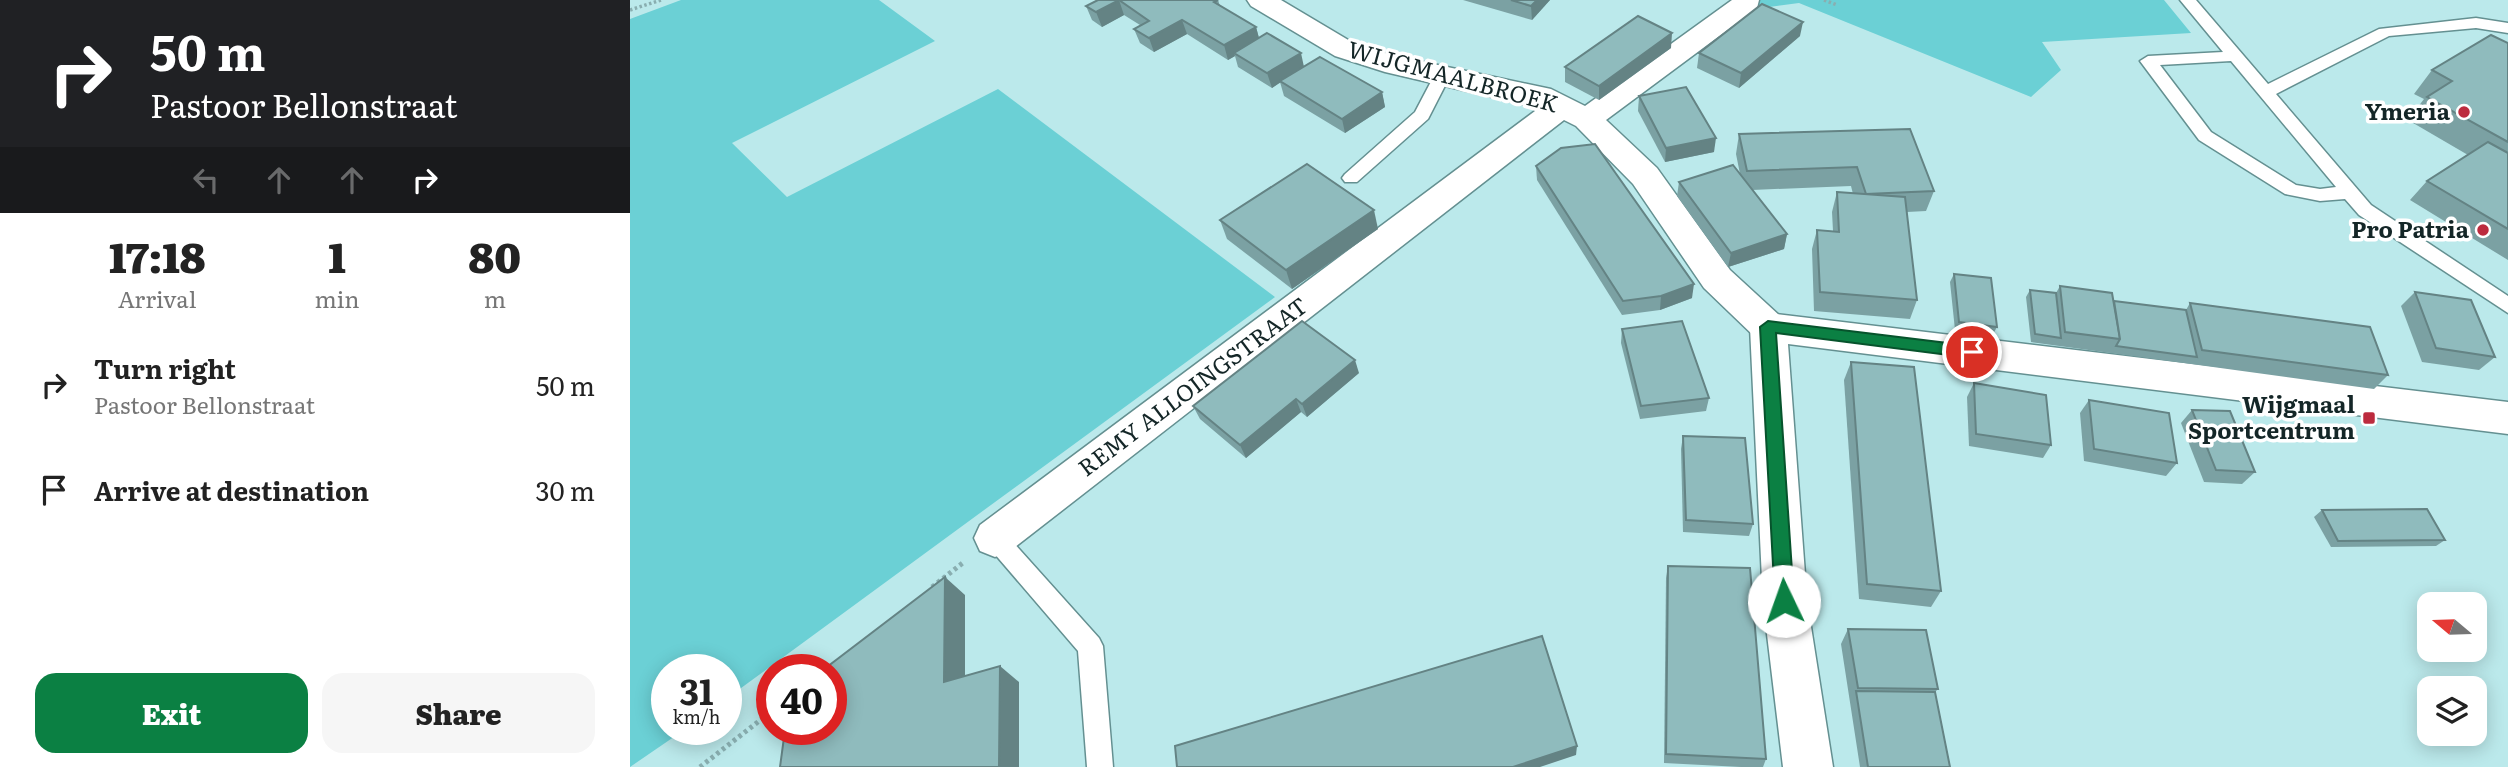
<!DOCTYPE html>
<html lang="en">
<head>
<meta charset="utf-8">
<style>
	body { margin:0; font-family:Literata,serif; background:#f6f6f6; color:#222; height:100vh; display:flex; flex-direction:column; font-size:26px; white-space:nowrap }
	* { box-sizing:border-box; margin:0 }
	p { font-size:23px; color:#767676 }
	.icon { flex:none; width:38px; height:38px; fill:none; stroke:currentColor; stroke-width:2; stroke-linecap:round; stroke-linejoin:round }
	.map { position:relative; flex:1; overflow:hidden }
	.side { display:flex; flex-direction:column; background:#fff; width:630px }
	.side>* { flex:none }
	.banner { background:#202124; color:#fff; overflow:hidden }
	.needle { width:46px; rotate:289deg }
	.buttons { position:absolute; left:1787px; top:592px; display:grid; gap:14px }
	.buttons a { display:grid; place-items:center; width:70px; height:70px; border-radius:14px; background:#fff; box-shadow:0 4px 18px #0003; font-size:35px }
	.speed { position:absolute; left:21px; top:654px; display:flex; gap:14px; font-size:35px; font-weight:700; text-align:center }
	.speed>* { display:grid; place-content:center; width:91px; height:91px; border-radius:50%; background:#fff; box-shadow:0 4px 18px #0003; line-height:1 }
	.speed small { font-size:18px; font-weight:400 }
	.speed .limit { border:10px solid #d22; background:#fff; color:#111 }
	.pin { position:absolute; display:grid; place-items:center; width:60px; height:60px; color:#fff; margin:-30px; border:4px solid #fff; border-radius:50%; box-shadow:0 2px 7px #0007 }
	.me { position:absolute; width:77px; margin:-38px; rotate:357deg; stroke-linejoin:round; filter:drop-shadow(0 0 5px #0008) }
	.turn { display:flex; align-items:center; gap:24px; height:147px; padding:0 35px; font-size:32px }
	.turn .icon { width:91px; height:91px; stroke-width:2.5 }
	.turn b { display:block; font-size:49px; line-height:60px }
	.lanes { display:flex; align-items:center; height:66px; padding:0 35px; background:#0003; justify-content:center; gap:35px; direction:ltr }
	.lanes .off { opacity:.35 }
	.eta { display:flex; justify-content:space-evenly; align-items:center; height:119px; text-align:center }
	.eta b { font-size:42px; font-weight:800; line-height:49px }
	.cta { display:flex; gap:14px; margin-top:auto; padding:14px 35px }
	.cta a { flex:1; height:80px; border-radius:21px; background:#0b8043; color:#fff; font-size:28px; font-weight:800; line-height:80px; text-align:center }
	.cta a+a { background:#f6f6f6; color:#222 }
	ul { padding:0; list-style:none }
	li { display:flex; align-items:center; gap:21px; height:105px; padding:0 35px }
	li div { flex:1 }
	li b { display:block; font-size:26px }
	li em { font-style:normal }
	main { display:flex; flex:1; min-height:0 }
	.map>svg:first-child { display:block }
	.green { fill:#6bd0d5 }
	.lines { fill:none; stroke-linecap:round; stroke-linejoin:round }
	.service-casing { stroke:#649091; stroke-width:3 }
	.minor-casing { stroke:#649091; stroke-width:3 }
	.tertiary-casing { stroke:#649091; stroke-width:3 }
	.path-far1 { stroke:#89aeb0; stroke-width:3.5; stroke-dasharray:2.5 2.5; stroke-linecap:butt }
	.path { stroke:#89aeb0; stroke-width:5; stroke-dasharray:3.5 3.5; stroke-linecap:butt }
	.service { fill:#fff; fill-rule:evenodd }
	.minor { fill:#fff; fill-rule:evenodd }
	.tertiary { fill:#fff; fill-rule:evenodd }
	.wall { fill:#7ba1a3 }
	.shaded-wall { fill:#648384 }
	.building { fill:#8fbbbd; stroke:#648384; stroke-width:2 }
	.route { fill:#0b8043; stroke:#07532c; stroke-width:2 }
	.poi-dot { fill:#bc2b3e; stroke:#fff; stroke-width:2.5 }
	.labels { text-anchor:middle; stroke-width:7; stroke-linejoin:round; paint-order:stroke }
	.street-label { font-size:23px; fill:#142627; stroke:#fff }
	.poi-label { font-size:23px; font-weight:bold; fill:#142627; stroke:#fff; text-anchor:end }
</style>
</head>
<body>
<main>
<section class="side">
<div class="banner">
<div class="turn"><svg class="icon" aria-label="right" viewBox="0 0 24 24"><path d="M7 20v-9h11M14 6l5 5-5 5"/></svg><div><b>50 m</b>Pastoor Bellonstraat</div></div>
<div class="lanes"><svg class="icon off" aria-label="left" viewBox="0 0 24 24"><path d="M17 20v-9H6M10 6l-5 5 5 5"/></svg><svg class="icon off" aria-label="ahead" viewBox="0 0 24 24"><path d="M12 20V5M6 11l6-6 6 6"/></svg><svg class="icon off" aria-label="ahead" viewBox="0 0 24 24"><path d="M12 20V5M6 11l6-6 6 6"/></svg><svg class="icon" aria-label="right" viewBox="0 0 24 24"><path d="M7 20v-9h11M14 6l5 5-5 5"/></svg></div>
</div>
<div class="eta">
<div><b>17:18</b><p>Arrival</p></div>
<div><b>1</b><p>min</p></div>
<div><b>80</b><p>m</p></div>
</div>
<ul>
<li><svg class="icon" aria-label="right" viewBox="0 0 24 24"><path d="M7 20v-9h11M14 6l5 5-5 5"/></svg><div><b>Turn right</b><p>Pastoor Bellonstraat</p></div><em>50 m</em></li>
<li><svg class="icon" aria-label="arrive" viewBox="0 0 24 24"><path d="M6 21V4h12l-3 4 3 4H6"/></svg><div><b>Arrive at destination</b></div><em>30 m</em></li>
</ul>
<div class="cta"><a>Exit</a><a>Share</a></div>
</section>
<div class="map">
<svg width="1878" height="767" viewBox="0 0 1878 767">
	<rect width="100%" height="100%" fill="#bbe9eb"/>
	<!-- green -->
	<g class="green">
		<polygon points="51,0 249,0 305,41 102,143 157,197 368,89 645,297 96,699 96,670 37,670 37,730 54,730 0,767 0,19"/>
		<polygon points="1102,0 1534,0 1561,33 1412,42 1431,70 1401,97 1169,3 1125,9"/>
	</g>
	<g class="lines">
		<!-- service casing -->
		<g class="service-casing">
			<g id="service">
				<path d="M1550,0H1566L1638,84L1749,29L1846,18L1878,23V33L1846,28L1759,36L1646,94L1741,205L1878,296V313L1729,215L1715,199L1690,201L1655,194L1569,140L1510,61L1518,56L1593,52ZM1601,61L1706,187L1690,189L1666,185L1581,132L1530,65Z"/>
				<polygon points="813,69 821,74 798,119 727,182 715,182 712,178 715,174 785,112 805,74"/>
				<polygon points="365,528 373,531 469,638 473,646 483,767 457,767 448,651 357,545 353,538 357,531"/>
			</g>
		</g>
		<!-- minor casing -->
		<g class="minor-casing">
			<polygon id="minor" points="617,0 651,0 725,44 761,55 921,89 955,106 1102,0 1129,0 1127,8 976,120 1027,168 1100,270 1151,317 1156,327 1151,337 1138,341 1125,337 1074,288 1003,184 946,126 934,120 380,551 365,557 350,551 344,538 350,525 909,108 755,72 705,56 621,6"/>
		</g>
		<!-- tertiary casing -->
		<g class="tertiary-casing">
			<polygon id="tertiary" points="1138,313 1878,402 1878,434 1158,344 1177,601 1203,767 1153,767 1133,601 1120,327 1125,317"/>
		</g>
		<!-- path-far1 -->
		<g class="path-far1">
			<polyline points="1194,0 1207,5"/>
			<polyline points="0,10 31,0"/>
		</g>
		<!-- path -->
		<g class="path">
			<polyline points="302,587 334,562"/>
			<polyline points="70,767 142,711"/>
		</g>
		<!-- service -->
		<use href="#service" class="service"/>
		<!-- minor -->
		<use href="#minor" class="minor"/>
		<!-- tertiary -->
		<use href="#tertiary" class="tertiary"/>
	</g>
	<!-- wall -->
	<g class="wall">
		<polygon points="468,0 588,0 590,6 626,27 629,38 674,66 752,92 755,107 715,133 654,96 650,82 642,88 608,67 605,56 598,60 557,34 524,52 510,43 504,29 510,25 494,15 472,27 462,20 456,6"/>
		<polygon points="833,0 920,0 902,20"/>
		<polygon points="1170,36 1109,88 1067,68 1069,53"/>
		<polygon points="1878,43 1878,260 1780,200 1797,181 1838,155 1778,120 1794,99 1784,94 1802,70"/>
		<polygon points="1041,48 969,100 935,82 935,67"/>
		<polygon points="1009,96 1084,152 1035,162 1008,111"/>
		<polygon points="1280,129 1304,191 1296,211 1277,212 1287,300 1280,319 1184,311 1182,249 1187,230 1203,231 1202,212 1207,192 1223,194 1221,186 1122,190 1157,234 1154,249 1098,267 1047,196 1049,182 1110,174 1106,154 1109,134"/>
		<polygon points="906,166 1062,298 1030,310 992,315 907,180"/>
		<polygon points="590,220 748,229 662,289 597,239"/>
		<polygon points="1324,274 1367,327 1363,334 1325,330 1320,282"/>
		<polygon points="1430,286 1484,301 1556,310 1560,303 1758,375 1744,389 1401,342 1396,297 1400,290 1426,293"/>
		<polygon points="1785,292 1865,357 1849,370 1792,362 1771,306"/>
		<polygon points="992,329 1079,398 1076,411 1010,419 991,343"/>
		<polygon points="1221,362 1311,591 1301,607 1229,599 1214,380"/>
		<polygon points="729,373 677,417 671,412 616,458 570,419 563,406"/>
		<polygon points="1344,383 1421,445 1413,458 1339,446 1337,397"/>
		<polygon points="1459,400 1547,463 1536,476 1454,461 1450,413"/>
		<polygon points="1562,410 1625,472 1612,484 1574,482 1551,423"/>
		<polygon points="1053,436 1123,524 1119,536 1053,532 1051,449"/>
		<polygon points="1692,510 1815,540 1806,546 1701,547 1684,517"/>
		<polygon points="1038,566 1136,759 1133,767 1111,767 1034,763 1036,578"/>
		<polygon points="1218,629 1308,689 1305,692 1320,767 1230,767 1211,644"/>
	</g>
	<!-- shaded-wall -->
	<g class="shaded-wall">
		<polygon points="489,0 494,15 472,27 466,12"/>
		<polygon points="907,0 920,0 902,20 901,6"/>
		<polygon points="552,20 557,34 524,52 519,38"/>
		<polygon points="1173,22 1170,36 1109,88 1111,73"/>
		<polygon points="626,27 630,42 604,53 605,56 598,60 594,45"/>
		<polygon points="1042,33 1041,48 969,100 969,86"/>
		<polygon points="671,53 674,67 642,88 637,73"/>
		<polygon points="752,92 755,107 715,133 712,119"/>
		<polygon points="1086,138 1084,152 1035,162 1036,148"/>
		<polygon points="744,210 748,229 662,289 656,270"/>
		<polygon points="1157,234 1154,249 1098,267 1101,253"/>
		<polygon points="1064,284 1062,298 1030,310 1031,296"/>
		<polygon points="725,360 729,373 677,417 672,404"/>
		<polygon points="666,399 671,412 616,458 610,445"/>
		<polygon points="315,577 335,595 335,698 314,682"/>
		<polygon points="370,666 389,682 389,767 369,767"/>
		<polygon points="947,746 946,755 910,767 883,767"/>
	</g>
	<!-- building -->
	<g class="building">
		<polygon points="468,0 588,0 584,2 626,27 594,45 552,20 519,38 504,29 519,21 489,0 466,12 456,6"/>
		<polygon points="881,0 907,0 901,6"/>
		<polygon points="1132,4 1173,22 1111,73 1069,53"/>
		<polygon points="1008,16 1042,33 969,86 935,67"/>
		<polygon points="637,33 671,53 637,73 604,53"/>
		<polygon points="1861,35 1878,43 1878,142 1797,97 1822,81 1802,70"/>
		<polygon points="690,57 752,92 712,119 650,81"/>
		<polygon points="1056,87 1086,138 1036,148 1009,96"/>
		<polygon points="1280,129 1304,191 1236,194 1227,167 1117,171 1109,134"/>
		<polygon points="1858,142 1878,153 1878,229 1797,181"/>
		<polygon points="965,144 1064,284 1031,296 993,301 906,166 931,148"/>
		<polygon points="677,164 744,210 656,270 590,220"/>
		<polygon points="1103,165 1157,234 1101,253 1049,182"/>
		<polygon points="1207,192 1275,197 1287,300 1190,292 1187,230 1209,232"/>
		<polygon points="1324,274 1361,278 1367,327 1329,322"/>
		<polygon points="1430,286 1482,293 1490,339 1435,332"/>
		<polygon points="1400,290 1426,293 1431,338 1405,334"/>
		<polygon points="1785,292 1841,300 1865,357 1806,348"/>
		<polygon points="1484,301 1556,310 1567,357 1486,346 1490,339"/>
		<polygon points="1560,303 1740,327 1758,375 1572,350"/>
		<polygon points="672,321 725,360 672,404 666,399 610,445 563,406"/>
		<polygon points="1052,321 1079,398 1011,406 992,329"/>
		<polygon points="1221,362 1284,367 1311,591 1237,584"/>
		<polygon points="1344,383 1416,395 1421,445 1346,434"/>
		<polygon points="1459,400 1539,413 1547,463 1464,449"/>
		<polygon points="1562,410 1600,411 1625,472 1586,470"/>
		<polygon points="1053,436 1115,438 1123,524 1056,520"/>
		<polygon points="1797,509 1815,540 1708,541 1692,510"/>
		<polygon points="1038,566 1120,568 1136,759 1036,754"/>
		<polygon points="315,577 314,682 370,666 369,767 150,767 155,730 201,730 201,670 193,670"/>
		<polygon points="1218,629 1296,630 1308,689 1228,688"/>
		<polygon points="912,636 947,746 883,767 547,767 545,746"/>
		<polygon points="1226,691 1305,692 1320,767 1238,767"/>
	</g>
	<!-- route -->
	<polygon class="route" points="1138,321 1342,346 1350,352 1342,358 1146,333 1164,601 1161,607 1154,610 1148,607 1145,601 1130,327"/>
	<!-- markers -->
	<g class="poi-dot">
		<circle cx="1834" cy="112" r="7"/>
		<circle cx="1853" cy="230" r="7"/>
		<rect x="1732" y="411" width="14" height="14" rx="3.5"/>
	</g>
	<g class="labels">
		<!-- street labels -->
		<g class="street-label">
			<text transform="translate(823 77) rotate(15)" y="8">WIJGMAALBROEK</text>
			<text transform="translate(563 387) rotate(-37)" y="8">REMY ALLOINGSTRAAT</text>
		</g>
		<!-- poi labels -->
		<g class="poi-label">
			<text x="1820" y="120">Ymeria</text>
			<text x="1839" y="238">Pro Patria</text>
			<text x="1725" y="413">Wijgmaal<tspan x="1725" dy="26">Sportcentrum</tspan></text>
		</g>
	</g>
</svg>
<div class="buttons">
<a><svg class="needle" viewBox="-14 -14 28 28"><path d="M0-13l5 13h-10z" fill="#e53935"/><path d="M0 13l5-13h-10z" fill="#767676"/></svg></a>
<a><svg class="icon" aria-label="layers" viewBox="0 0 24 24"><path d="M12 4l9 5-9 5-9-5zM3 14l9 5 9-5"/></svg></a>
</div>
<div class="speed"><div>31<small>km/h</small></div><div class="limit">40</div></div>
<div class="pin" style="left:1342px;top:352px;background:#d93025"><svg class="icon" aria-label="arrive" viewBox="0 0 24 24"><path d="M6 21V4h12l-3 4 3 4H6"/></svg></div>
<svg class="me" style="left:1154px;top:601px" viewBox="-20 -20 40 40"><circle r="19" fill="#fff"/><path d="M0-13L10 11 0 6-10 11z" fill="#0b8043"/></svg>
</div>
</main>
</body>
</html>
